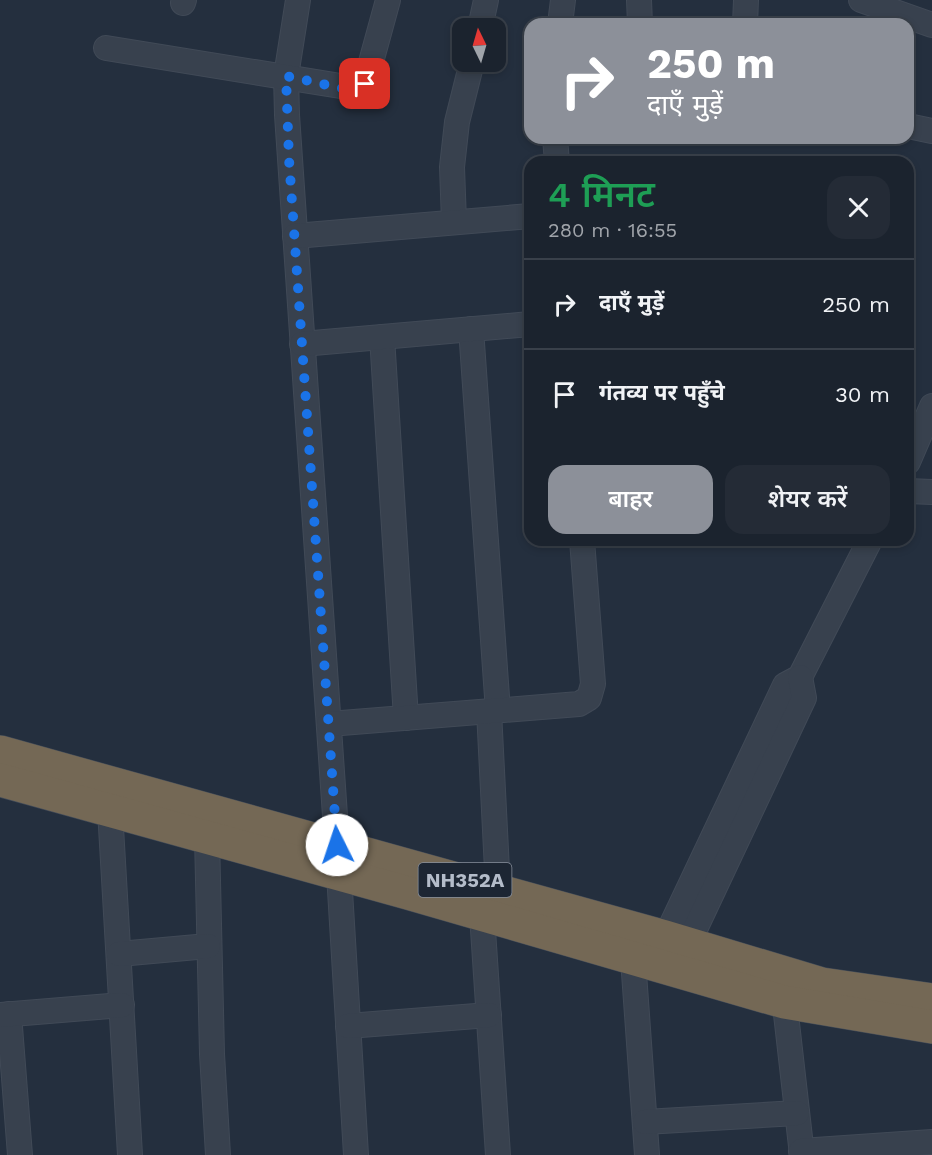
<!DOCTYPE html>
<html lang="hi">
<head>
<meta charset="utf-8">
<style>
	body { margin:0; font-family:"Work Sans","Noto Sans Devanagari",sans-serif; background:#242b36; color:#f1f3f6; height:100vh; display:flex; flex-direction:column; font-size:22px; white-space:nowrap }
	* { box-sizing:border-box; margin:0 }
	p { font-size:20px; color:#a0a4aa }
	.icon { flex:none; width:33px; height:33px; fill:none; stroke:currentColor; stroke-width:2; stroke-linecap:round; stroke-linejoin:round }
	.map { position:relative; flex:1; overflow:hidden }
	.side { position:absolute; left:524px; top:156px; width:390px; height:390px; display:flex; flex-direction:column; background:#1b232e; border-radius:18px; box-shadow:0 3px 9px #0003,0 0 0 2px #39404a }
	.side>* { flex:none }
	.top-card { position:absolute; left:524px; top:18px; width:390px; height:126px; border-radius:18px; box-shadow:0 3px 9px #0003,0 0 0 2px #39404a; background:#8c9099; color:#fff; overflow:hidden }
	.needle { width:39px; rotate:355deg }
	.buttons { position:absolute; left:452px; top:18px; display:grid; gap:12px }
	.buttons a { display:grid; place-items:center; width:54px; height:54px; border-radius:12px; background:#1b232e; box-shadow:0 3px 9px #0003,0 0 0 2px #39404a; font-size:30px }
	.pin { position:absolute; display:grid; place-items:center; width:51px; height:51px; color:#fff; margin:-26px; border-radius:12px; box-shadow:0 3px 9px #0006 }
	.me { position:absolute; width:66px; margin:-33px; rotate:356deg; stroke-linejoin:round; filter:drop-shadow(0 0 4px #0008) }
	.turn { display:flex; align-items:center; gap:21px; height:126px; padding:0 24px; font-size:27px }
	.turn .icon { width:78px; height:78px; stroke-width:2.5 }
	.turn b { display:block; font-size:42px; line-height:51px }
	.round { display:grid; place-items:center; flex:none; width:63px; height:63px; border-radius:18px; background:#242b36 }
	.headline { display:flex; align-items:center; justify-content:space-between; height:102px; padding:0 24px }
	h1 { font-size:36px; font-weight:600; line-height:45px; color:#1e9e55 }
	.action { display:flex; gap:12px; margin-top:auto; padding:12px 24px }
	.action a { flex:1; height:69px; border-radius:18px; background:#8c9099; color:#fff; font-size:24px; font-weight:600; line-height:69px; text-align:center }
	.action a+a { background:#242b36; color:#f1f3f6 }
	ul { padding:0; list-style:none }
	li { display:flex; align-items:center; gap:18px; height:90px; padding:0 24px; border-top:2px solid #39404a }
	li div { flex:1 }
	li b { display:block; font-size:22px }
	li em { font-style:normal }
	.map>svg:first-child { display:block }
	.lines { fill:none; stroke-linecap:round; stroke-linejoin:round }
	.minor-casing { stroke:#414a57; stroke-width:26 }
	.highway-casing { stroke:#434c59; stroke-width:34 }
	.minor { stroke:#38414e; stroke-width:24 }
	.highway { stroke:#746855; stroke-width:33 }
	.route { stroke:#1a73e8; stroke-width:10; stroke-dasharray:0 18 }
	.labels { text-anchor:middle; stroke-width:6; stroke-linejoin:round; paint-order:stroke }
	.shield { fill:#1d2633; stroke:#878f9c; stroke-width:1.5 }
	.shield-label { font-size:20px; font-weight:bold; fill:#b4bcc9 }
</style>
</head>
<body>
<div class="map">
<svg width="932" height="1155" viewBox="0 0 932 1155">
	<rect width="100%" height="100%" fill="#242f3e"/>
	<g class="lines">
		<!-- minor casing -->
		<g class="minor-casing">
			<g id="minor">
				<polyline points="298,0 286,76 287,115 337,845"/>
				<polyline points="639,0 640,24"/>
				<polyline points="861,0 932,25"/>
				<polyline points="183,3 184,0"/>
				<polyline points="560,24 563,0"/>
				<polyline points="745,24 746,0"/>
				<polyline points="480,28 486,0"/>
				<polyline points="106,48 359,89 365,84 388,0"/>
				<polyline points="908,126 932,131"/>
				<polyline points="555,138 557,162"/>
				<polyline points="454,222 452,167 457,122 472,62"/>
				<polyline points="295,236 530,216"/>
				<polyline points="471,329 498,711"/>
				<polyline points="382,337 406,718"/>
				<polyline points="302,344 530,324"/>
				<polyline points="908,462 932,406"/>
				<polyline points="908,491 932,492"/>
				<polyline points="489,711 498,890"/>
				<polyline points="329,724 579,704 589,698 593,684 582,540"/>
				<polyline points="110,810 130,1155"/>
				<polyline points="207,837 212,1054 218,1155"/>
				<polyline points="339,874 356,1155"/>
				<polyline points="482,915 498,1155"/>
				<polyline points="659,951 785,685 800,677 870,540"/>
				<polyline points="119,954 208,946"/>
				<polyline points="633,959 647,1155"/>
				<polyline points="681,959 804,698 800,677"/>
				<polyline points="783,988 802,1155"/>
				<polyline points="9,1014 20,1155"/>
				<polyline points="0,1015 122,1005"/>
				<polyline points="348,1026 489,1015"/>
				<polyline points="645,1122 797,1113"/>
				<polyline points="801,1151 932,1142"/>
			</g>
		</g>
		<!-- highway casing -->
		<g class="highway-casing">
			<g id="highway">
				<polyline points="0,752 665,937 822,984 932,1000"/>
				<polyline points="0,780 408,893 784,1002 932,1027"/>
			</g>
		</g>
		<!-- minor -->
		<use href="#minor" class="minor"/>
		<!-- highway -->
		<use href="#highway" class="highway"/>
	</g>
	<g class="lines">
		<!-- route -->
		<polyline class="route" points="337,845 289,159 286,76 350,90 359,89 365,84"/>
	</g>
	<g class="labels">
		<!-- shield labels -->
		<rect class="shield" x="418.5" y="863" width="93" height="34" rx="4.5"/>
		<g class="shield-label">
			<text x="465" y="887">NH352A</text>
		</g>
	</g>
</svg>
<div class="buttons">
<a><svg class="needle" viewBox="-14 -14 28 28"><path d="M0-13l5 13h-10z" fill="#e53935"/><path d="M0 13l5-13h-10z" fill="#a0a4aa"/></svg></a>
</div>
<div class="pin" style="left:365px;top:84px;background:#d93025"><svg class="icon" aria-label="arrive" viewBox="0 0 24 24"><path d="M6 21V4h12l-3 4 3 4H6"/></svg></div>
<svg class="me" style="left:337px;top:845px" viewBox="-20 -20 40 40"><circle r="19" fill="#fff"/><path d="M0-13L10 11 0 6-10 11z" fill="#1a73e8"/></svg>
<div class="top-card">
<div class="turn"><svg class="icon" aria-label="right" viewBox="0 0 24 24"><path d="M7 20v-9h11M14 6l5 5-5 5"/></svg><div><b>250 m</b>दाएँ मुड़ें</div></div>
</div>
<section class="side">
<div class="headline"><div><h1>4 मिनट</h1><p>280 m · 16:55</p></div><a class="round"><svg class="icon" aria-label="close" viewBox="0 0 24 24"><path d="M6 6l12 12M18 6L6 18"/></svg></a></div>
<ul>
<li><svg class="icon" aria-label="right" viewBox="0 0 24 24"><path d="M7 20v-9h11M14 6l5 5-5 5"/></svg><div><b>दाएँ मुड़ें</b></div><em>250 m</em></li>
<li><svg class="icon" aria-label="arrive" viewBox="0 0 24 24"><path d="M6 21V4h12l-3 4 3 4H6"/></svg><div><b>गंतव्य पर पहुँचे</b></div><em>30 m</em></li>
</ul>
<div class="action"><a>बाहर</a><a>शेयर करें</a></div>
</section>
</div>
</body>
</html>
